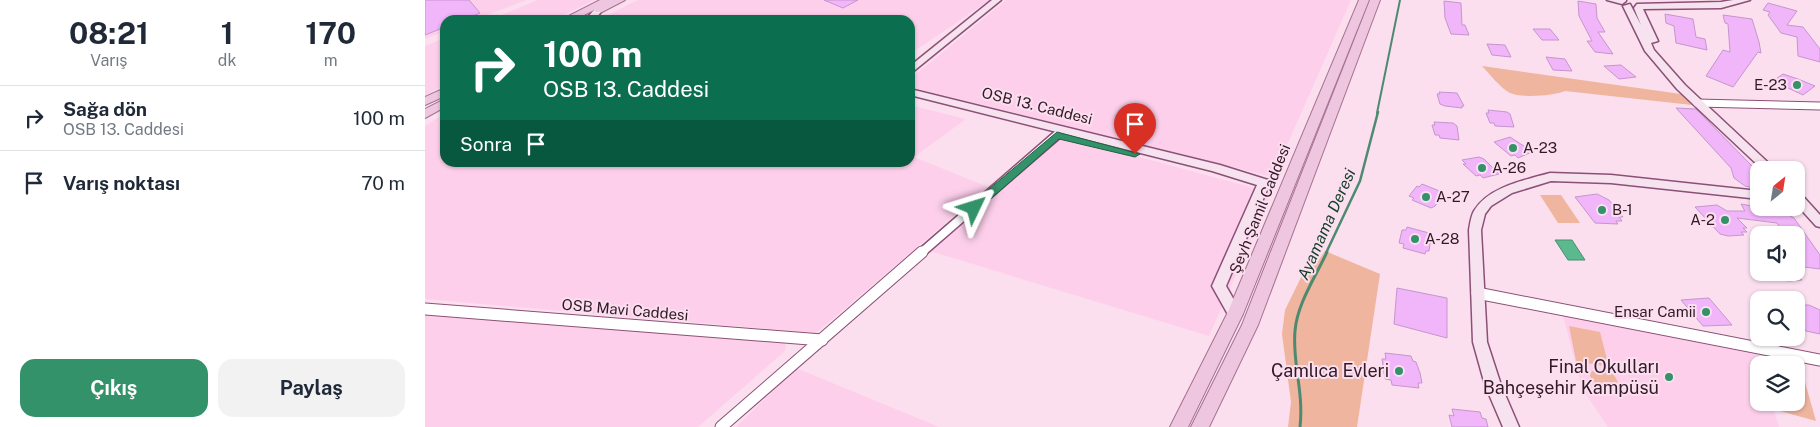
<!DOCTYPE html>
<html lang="tr">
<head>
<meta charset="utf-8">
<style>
	body { margin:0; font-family:"Public Sans",sans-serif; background:#f2f2f3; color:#1f2937; height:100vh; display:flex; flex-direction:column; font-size:19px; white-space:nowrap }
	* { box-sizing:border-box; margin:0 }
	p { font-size:16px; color:#747a83 }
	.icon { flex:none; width:28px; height:28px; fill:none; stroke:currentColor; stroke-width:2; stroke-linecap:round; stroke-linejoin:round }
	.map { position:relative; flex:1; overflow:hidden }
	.side { display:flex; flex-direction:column; background:#fff; width:425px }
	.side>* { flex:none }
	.banner { position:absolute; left:15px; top:15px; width:475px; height:152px; border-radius:15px; box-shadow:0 1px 4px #0004; background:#0b6e4f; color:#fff; overflow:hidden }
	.needle { width:32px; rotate:30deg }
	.fabs { position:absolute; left:1325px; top:161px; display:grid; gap:10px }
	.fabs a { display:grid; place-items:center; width:55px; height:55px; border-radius:10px; background:#fff; box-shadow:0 1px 4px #0004; font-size:25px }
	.pin { position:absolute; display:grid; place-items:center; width:42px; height:42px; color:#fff; margin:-51px -21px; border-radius:50% 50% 50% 0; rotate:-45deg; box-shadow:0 0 5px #0007 }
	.pin .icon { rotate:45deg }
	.me { position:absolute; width:55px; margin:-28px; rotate:49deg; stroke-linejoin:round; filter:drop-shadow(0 0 4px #0008) }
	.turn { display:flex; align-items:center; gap:18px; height:105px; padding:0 20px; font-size:22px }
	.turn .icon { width:65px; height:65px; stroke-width:2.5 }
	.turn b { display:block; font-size:35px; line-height:42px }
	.then { display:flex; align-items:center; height:48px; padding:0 20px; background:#0003; gap:10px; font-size:19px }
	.eta { display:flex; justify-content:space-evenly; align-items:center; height:85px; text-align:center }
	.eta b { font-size:30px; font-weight:700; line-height:35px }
	.cta { display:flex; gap:10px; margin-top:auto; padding:10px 20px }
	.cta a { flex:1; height:58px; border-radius:15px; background:#34926a; color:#fff; font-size:20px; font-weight:700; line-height:58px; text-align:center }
	.cta a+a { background:#f2f2f3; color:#1f2937 }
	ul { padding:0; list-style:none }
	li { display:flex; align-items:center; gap:15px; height:65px; padding:0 20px; border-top:1px solid #e0e1e3 }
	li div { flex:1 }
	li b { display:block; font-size:19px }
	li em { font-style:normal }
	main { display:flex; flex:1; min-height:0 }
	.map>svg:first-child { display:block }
	.built { fill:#fdcfeb }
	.green { fill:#efb59e }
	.water { fill:#5aba8e; stroke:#4e8a6f }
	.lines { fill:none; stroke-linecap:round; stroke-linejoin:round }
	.stream-far2 { stroke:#4e8a6f; stroke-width:2 }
	.stream-far1 { stroke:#4e8a6f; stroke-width:2.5 }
	.stream { stroke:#4e8a6f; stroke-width:3 }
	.building { fill:#f1b5fa; stroke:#c596cd }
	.street-far2-casing { stroke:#8b5076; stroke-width:9 }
	.street-far1-casing { stroke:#8b5076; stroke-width:11 }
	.street-casing { stroke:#8b5076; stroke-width:13 }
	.secondary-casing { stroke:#8b5076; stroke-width:3 }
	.primary-casing { stroke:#a57191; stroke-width:2 }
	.street-far2 { stroke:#fff; stroke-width:7 }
	.street-far1 { stroke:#fff; stroke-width:8 }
	.street { stroke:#fff; stroke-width:11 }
	.secondary { fill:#f7e2ef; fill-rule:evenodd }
	.primary { fill:#eec6df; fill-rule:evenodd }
	.route { fill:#34926a; stroke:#225f45 }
	.poi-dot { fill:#34926a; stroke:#fbdfef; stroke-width:2 }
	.labels { text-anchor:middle; stroke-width:4; stroke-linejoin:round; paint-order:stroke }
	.poi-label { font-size:15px; fill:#311928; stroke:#fbdfef; text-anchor:start }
	.street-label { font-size:15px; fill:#311928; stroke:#fbdfef }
	.water-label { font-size:16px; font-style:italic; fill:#143e2c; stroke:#fbdfef }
	.near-poi-label { font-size:18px; fill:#311928; stroke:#fbdfef; text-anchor:end }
</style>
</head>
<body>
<main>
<section class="side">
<div class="eta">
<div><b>08:21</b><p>Varış</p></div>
<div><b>1</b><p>dk</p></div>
<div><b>170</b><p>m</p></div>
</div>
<ul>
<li><svg class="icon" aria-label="right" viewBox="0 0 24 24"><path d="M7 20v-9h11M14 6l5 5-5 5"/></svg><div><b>Sağa dön</b><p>OSB 13. Caddesi</p></div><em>100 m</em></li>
<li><svg class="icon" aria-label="arrive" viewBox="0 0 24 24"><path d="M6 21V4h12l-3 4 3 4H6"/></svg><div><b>Varış noktası</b></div><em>70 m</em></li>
</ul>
<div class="cta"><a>Çıkış</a><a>Paylaş</a></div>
</section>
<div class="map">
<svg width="1395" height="427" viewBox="0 0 1395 427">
	<rect width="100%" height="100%" fill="#fbdfef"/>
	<!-- built -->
	<g class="built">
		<polygon points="0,0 101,0 49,20 20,20 20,31 0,39"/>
		<polygon points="113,0 170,0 128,20 64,20"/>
		<polygon points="213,0 565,0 485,54 485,20 173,20"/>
		<polygon points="581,0 926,0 848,177 485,87 485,79"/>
		<polygon points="20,38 20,84 0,96 0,46"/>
		<polygon points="485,105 541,119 489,157 563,187 391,333 0,299 0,126 20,113 20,162 485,162"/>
		<polygon points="637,136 847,193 784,336 505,251"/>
		<polygon points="0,310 356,340 361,345 360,351 273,427 0,427"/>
		<polygon points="1138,316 1333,351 1337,365 1334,365 1334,402 1347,403 1354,427 1183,427 1157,388"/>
		<polygon points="371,368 514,427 311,427"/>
	</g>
	<!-- green -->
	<g class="green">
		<path d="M1057,66L1256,94L1267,105L1140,91C1129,96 1096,98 1085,93C1075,88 1065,74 1057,66Z"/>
		<polygon points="1115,195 1136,195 1155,223 1133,223"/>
		<polygon points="900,251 955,274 932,427 863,427 866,402 857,334 860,310 885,259 893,261"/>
		<polygon points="1144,326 1175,332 1184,367 1151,361"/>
		<path d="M1171,369C1181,368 1193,374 1193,386C1183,394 1170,386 1165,376L1166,372Z"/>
		<polygon points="1371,380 1380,382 1391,421 1355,411 1353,403 1371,402"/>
	</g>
	<!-- water -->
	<polygon class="water" points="1130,240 1147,240 1160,260 1143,260"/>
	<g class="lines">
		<!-- stream-far2 -->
		<polyline class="stream-far2" points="952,113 975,0"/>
		<!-- stream-far1 -->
		<polyline class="stream-far1" points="901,253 935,181 953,112"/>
		<!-- stream -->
		<path class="stream" d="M875,427C879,391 867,363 870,331C872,304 891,276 902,252"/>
	</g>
	<!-- building -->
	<g class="building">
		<polygon points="0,0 44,0 55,13 38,20 20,20 20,27 0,35"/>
		<polygon points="399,0 433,0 418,8"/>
		<polygon points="1019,1 1036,3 1037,25 1040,25 1044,35 1026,34 1020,18"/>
		<polygon points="1153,1 1171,4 1172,18 1180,32 1173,32 1188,54 1170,52 1162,41 1167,41 1154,16"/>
		<polygon points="1343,3 1372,11 1362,25 1378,27 1395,49 1395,62 1373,56 1372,37 1356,33 1343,15 1345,12 1338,10"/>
		<polygon points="1240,14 1268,19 1271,37 1280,39 1282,50 1251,43 1249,26 1241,23"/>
		<polygon points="1298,15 1327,19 1334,42 1336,53 1333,52 1308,87 1281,76 1298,50 1305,52 1303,24 1300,23"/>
		<polygon points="1108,29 1125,29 1134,40 1117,40"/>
		<polygon points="1062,44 1080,45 1086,57 1067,55"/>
		<polygon points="1121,57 1140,59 1147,71 1128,70"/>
		<polygon points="1196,65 1211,77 1194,79 1179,66"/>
		<polygon points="1358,74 1373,79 1390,86 1378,95 1348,81"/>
		<polygon points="1014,92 1032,93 1039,106 1037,106 1037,108 1020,106 1015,104 1012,94 1015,94"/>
		<polygon points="1251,108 1271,109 1329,168 1334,170 1334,189 1320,186 1309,178 1306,168"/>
		<polygon points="1063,110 1082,112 1085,114 1089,127 1070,126 1069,123 1065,123 1061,113 1064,113"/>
		<polygon points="1009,122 1028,123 1032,126 1034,140 1015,138 1014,135 1010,135 1007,125 1010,125"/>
		<polygon points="1085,137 1105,150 1107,152 1093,158 1090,155 1086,156 1069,142"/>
		<polygon points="1054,157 1059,159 1074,174 1058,178 1055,175 1051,176 1038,164 1041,164 1037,160"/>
		<polygon points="997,184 1017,192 1015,194 1018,196 1010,206 1006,208 987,200 989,198 984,196 992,186 994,187"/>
		<polygon points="1172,194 1184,200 1198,217 1194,217 1197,221 1191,221 1193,224 1170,223 1150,197"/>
		<polygon points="1316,204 1356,211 1369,218 1395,255 1395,269 1371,266 1371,235 1360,235 1352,223 1312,218 1322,228 1318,228 1322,232 1316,232 1319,235 1303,236 1295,234 1270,207 1292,205 1302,211 1320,211"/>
		<polygon points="982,227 1004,233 1003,236 1006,237 1004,251 1001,251 1000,254 978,248 979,244 974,243 977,230 981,230"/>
		<polygon points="1354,272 1370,272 1377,280 1362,281"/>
		<polygon points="972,288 1022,298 1022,338 969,324"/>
		<polygon points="1284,298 1307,325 1278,326 1256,300"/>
		<polygon points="1371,305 1384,305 1395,310 1395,334 1381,331 1371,320"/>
		<polygon points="960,353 986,356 988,361 991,362 995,373 997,383 993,383 994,388 967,385 966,380 960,379 957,359 961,359"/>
		<polygon points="1027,409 1055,412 1057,418 1061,419 1063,427 1027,427 1024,415 1029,416"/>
	</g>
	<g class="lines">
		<!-- street-far2 casing -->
		<g class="street-far2-casing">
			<polyline id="street-far2" points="1272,103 1395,106"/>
		</g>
		<!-- street-far1 casing -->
		<g class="street-far1-casing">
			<polyline id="street-far1" points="496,253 632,135"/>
		</g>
		<!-- street casing -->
		<g class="street-casing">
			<g id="street">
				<polyline points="1052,293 1395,360"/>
				<polyline points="0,309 397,340"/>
				<polyline points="296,427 497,252"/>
			</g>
		</g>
		<!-- secondary casing -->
		<g class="secondary-casing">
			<g id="secondary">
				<polygon points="567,0 576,0 485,74 485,66"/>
				<polygon points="1182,0 1201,0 1201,1 1197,4"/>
				<polygon points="1308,0 1325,0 1296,8 1218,9 1233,41 1226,43 1229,50 1260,85 1351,170 1338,170 1252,89 1220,51 1198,6 1205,4 1216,25 1209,8 1212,4 1296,2"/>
				<polygon points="170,9 177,11 169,20 160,20"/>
				<polygon points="485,89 795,165 843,180 845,183 801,286 817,314 815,318 810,319 805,318 787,286 832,185 787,171 485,95"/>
				<path d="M1125,173L1186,175L1334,191V199L1186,183L1126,181L1087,193L1066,206L1060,214L1056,230L1062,342L1076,385L1094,427H1078L1060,385L1048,342L1044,230C1045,224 1046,216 1049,211C1063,187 1100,180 1125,173Z"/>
				<polygon points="1371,192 1375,193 1395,215 1395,227 1391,226 1371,204"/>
			</g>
		</g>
		<!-- primary casing -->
		<g class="primary-casing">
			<g id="primary">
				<polygon points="175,0 200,0 177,12 171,12 169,10 149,20 136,20"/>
				<polygon points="934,0 944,0 818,314 763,427 745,427 802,314"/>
				<polygon points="945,0 955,0 833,325 784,427 766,427 817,325"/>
				<polygon points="20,88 20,96 0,105 0,97"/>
				<polygon points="20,99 20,107 0,118 0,109"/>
			</g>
		</g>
		<!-- street-far2 -->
		<use href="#street-far2" class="street-far2"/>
		<!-- street-far1 -->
		<use href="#street-far1" class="street-far1"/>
		<!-- street -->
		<use href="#street" class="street"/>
		<!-- secondary -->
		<use href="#secondary" class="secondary"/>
		<!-- primary -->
		<use href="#primary" class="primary"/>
	</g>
	<!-- route -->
	<polygon class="route" points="632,132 715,154 710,157 634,139 553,210 545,210 545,205"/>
	<!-- markers -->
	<g class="poi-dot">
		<circle cx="1372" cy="85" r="5"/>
		<circle cx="1088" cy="148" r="5"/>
		<circle cx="1057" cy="168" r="5"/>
		<circle cx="1001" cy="197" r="5"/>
		<circle cx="1177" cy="210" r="5"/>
		<circle cx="1300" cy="220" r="5"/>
		<circle cx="990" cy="239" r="5"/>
		<circle cx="1281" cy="312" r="5"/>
		<circle cx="974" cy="371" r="5"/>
		<circle cx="1244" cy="377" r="5"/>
	</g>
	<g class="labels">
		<!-- poi labels -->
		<g class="poi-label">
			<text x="1362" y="90" text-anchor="end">E-23</text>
			<text x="1098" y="153">A-23</text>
			<text x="1067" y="173">A-26</text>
			<text x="1011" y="202">A-27</text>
			<text x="1187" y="215">B-1</text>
			<text x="1290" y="225" text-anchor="end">A-2</text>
			<text x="1000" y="244">A-28</text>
			<text x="1271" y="317" text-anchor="end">Ensar Camii</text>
		</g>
		<!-- street labels -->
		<g class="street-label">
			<text transform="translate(612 106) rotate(14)" y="5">OSB 13. Caddesi</text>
			<text transform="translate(835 209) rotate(-68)" y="5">Şeyh Şamil Caddesi</text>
			<text transform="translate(200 310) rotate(5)" y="5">OSB Mavi Caddesi</text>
		</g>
		<!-- water labels -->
		<g class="water-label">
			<text transform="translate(901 224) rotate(-66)" y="6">Ayamama Deresi</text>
		</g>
		<!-- near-poi labels -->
		<g class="near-poi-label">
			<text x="1234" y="373">Final Okulları<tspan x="1234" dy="21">Bahçeşehir Kampüsü</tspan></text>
			<text x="964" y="377">Çamlıca Evleri</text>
		</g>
	</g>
</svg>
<div class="fabs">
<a><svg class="needle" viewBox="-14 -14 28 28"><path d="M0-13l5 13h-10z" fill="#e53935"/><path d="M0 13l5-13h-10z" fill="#747a83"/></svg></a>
<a><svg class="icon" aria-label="sound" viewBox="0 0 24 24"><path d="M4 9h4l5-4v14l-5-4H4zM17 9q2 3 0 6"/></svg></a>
<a><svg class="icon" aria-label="search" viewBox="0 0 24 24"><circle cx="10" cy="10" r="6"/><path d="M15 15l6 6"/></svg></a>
<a><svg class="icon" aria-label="layers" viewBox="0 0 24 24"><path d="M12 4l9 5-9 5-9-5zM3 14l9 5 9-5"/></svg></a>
</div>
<div class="pin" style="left:710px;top:154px;background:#d93025"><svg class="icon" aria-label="arrive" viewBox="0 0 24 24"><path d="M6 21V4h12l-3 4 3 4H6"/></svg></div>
<svg class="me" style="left:549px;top:208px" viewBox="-20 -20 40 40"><path d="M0-17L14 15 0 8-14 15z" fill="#34926a" stroke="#fff" stroke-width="4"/></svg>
<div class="banner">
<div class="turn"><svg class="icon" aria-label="right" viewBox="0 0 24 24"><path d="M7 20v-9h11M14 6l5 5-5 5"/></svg><div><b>100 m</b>OSB 13. Caddesi</div></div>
<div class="then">Sonra<svg class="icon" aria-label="arrive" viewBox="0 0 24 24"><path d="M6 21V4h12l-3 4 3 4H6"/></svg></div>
</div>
</div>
</main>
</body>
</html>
